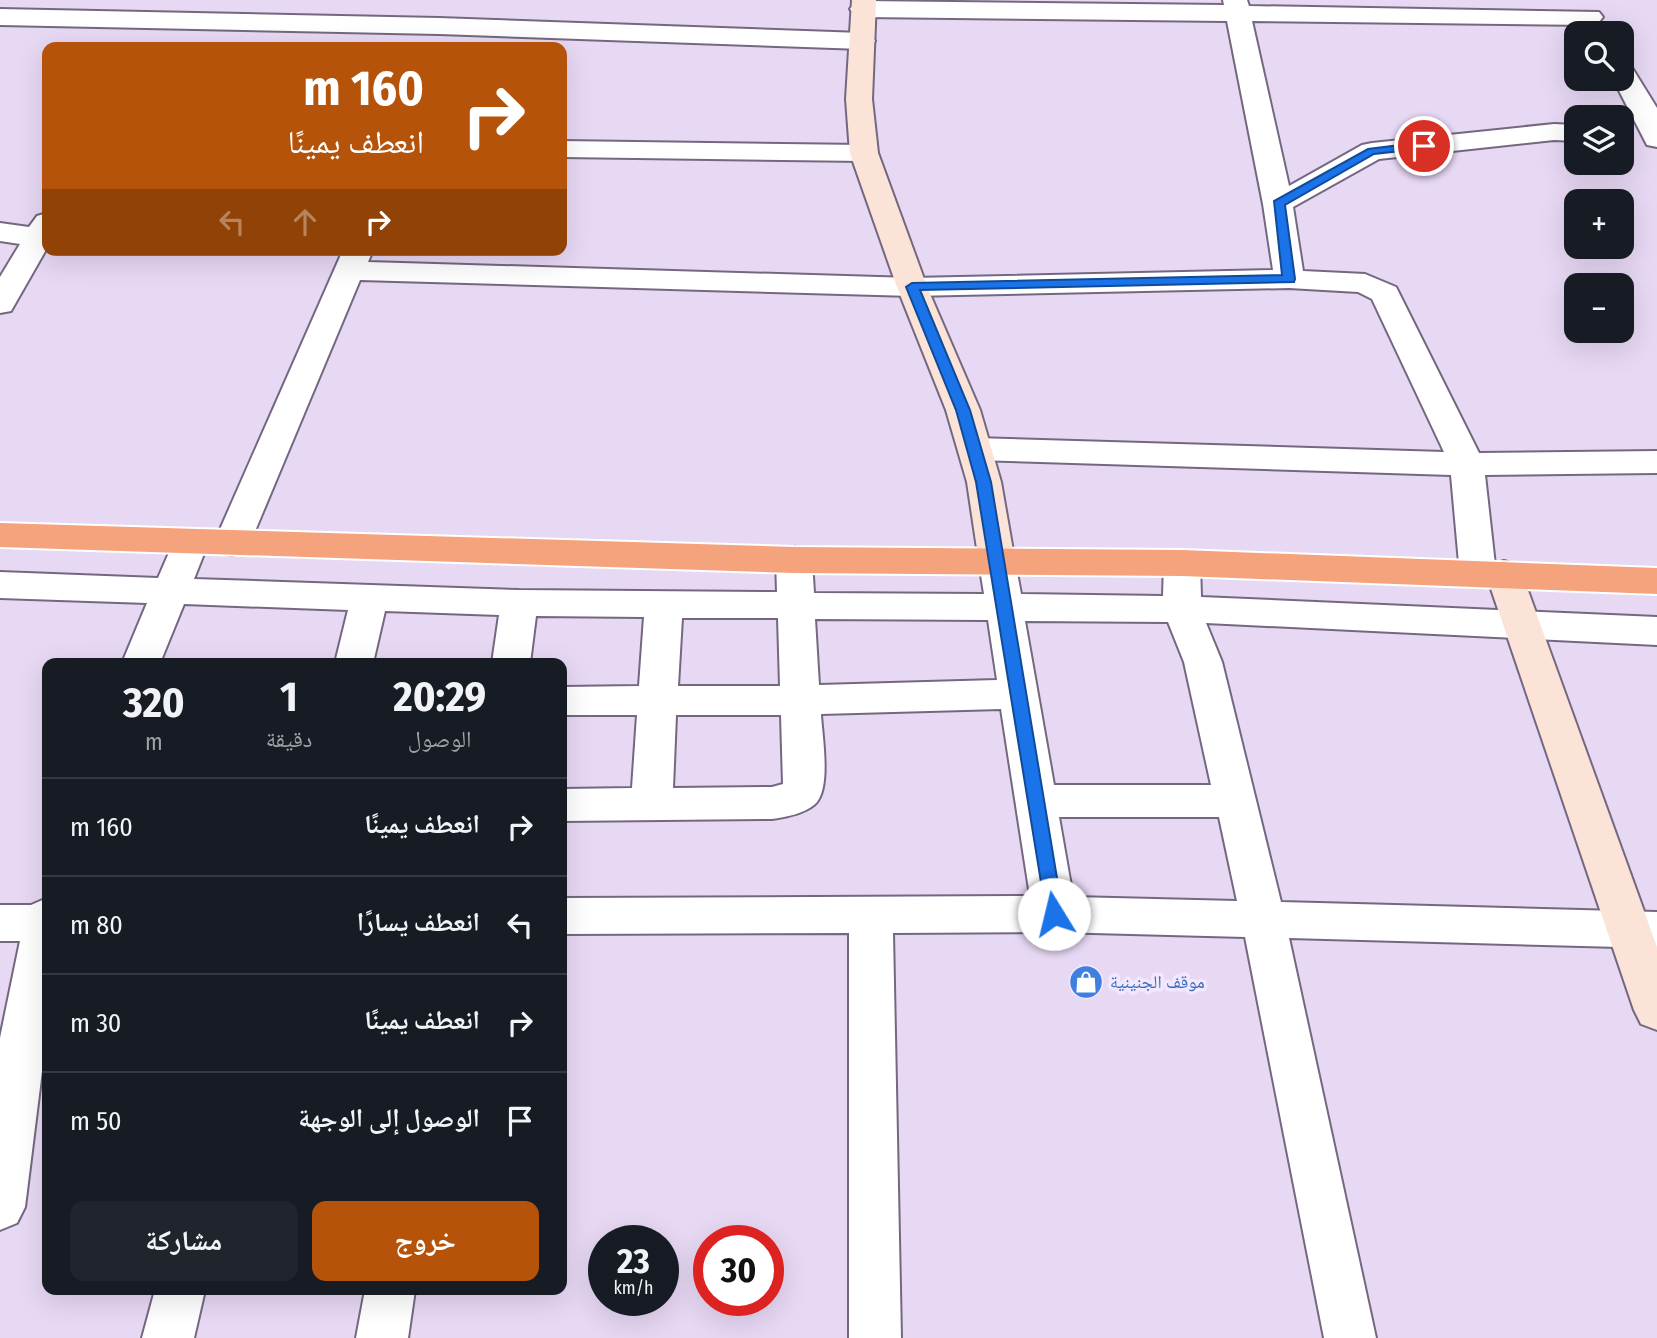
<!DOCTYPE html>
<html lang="ar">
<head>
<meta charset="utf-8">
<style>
	body { margin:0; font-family:"Fira Sans Condensed","Noto Naskh Arabic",sans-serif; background:#20242c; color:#f1f3f6; direction:rtl; height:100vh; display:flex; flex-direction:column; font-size:26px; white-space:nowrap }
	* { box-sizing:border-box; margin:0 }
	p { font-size:23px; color:#9ea1a6 }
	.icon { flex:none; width:38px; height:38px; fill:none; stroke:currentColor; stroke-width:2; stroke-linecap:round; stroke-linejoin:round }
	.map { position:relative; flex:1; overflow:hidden; direction:ltr }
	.panel { position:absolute; left:42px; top:658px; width:525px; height:637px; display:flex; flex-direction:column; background:#171b24; border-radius:14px; box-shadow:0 7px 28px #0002; direction:rtl }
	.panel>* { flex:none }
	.guide { position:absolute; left:42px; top:42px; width:525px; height:214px; border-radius:14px; box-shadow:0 7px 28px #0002; direction:rtl; background:#b45309; color:#fff; overflow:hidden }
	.tools { position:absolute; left:1564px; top:21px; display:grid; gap:14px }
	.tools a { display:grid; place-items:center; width:70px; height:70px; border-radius:14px; background:#171b24; box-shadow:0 7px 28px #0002; font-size:35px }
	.speed { position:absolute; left:588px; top:1225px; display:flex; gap:14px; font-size:35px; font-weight:700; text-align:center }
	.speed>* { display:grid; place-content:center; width:91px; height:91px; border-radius:50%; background:#171b24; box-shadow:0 7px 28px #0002; line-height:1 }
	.speed small { font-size:18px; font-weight:400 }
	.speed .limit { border:10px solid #d22; background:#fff; color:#111 }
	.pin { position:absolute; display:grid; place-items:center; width:60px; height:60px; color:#fff; margin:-30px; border:4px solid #fff; border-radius:50%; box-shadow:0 2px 7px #0007 }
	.me { position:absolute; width:77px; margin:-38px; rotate:351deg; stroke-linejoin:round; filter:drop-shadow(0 0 5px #0008) }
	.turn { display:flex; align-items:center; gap:24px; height:147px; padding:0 28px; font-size:32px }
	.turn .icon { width:91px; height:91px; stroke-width:2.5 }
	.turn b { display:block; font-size:49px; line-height:60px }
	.lanes { display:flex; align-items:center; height:66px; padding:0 28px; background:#0003; justify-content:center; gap:35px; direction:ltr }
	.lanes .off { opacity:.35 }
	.eta { display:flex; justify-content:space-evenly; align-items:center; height:119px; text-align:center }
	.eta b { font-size:42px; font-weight:700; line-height:49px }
	.primary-button { display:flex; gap:14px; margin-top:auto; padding:14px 28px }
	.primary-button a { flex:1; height:80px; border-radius:14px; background:#b45309; color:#fff; font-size:28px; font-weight:700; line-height:80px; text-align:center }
	.primary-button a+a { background:#20242c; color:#f1f3f6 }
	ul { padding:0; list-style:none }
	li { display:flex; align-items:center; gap:21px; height:98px; padding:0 28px; border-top:2px solid #363941 }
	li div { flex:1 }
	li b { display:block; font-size:26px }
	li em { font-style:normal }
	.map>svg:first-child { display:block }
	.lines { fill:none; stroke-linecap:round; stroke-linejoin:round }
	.street-casing { stroke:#746880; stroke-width:4 }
	.secondary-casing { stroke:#746880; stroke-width:4 }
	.highway-casing { stroke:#fff; stroke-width:4 }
	.street { fill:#fff; fill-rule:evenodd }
	.secondary { fill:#fce3d8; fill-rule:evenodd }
	.highway { fill:#f4a37c; fill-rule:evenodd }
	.route { fill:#1a73e8; stroke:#114b97; stroke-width:2 }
	.labels { text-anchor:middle; stroke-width:7; stroke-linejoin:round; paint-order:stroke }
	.shop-label { font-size:18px; fill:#366cbe; stroke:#f2e7fd; text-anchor:start }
</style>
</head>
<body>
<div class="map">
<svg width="1657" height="1338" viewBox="0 0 1657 1338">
	<rect width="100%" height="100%" fill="#e7d8f4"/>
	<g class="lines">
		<!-- street casing -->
		<g class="street-casing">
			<g id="street">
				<polygon points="1223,0 1247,0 1249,6 1599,12 1603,17 1599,22 1590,25 1252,21 1289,186 1362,145 1372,143 1554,124 1577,125 1577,141 1554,140 1379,159 1293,207 1303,271 1365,274 1396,287 1479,453 1657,451 1657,473 1485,475 1496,574 1491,583 1478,587 1465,583 1460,574 1451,475 975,460 963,457 958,449 963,441 975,438 1444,452 1372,299 1358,292 1289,288 912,296 360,280 250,543 245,552 232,555 219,552 214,543 343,250 373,250 368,262 912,278 1273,270 1263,204 1227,21 863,17 854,14 850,9 854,4 863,1 1224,5"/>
				<polygon points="0,9 439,18 862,33 871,36 875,41 871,46 862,49 439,34 0,25"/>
				<polygon points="1622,64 1631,66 1657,108 1657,147 1647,145 1613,79 1622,79"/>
				<polygon points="562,141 864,145 874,147 878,153 874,159 864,161 562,157"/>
				<polygon points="47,213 47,248 11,311 0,313 0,277 20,244 0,241 0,223 29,227 37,216"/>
				<path d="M191,529L204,532L209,541L194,579L519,590L777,592L776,560L781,551L794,547L807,551L812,560L814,593L984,594L979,562L984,553L997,549L1010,553L1015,562L1021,594L1163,596L1164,563L1169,554L1182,550L1195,554L1200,563L1201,597L1657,617V645L1206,623L1222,662L1281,902L1657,912V948L1289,938L1376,1338H1324L1245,937L1054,932L893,933L901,1338H849V933L562,934V898L1030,896L1001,709L821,714C822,736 832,791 814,805C803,814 786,817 772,819L562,821V789L632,788L637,715H562V687L639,686L644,617L536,616L530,663H492L499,615L385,611L373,663H335L348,610L184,604L160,663H122L147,603L0,598V572L158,578L178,532ZM682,618H778L780,686H678ZM815,619L988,620L997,680L819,685ZM1025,621L1168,622L1184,662L1211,785H1054ZM676,715H781L783,784L772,787L673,788ZM1059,817H1219L1237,901L1073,897Z"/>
				<polygon points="47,898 47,1031 25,1207 17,1223 0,1230 0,1038 20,941 0,941 0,905 31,905"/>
				<polygon points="155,1290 205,1290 194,1338 142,1338"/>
				<polygon points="365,1290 415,1290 408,1338 356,1338"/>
			</g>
		</g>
		<!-- secondary casing -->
		<g class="secondary-casing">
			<g id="secondary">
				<polygon points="852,0 876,0 872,99 878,153 927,287 980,410 1001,482 1015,562 1010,571 997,575 984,571 979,562 967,482 946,410 897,287 850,153 846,99"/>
				<polygon points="1504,561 1517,565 1522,574 1657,947 1657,1030 1641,1024 1634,1010 1486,574 1491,565"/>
			</g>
		</g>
		<!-- highway casing -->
		<g class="highway-casing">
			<polygon id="highway" points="0,523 794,547 1182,550 1657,568 1657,594 1182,576 794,573 0,547"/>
		</g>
		<!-- street -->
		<use href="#street" class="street"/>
		<!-- secondary -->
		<use href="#secondary" class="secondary"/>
		<!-- highway -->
		<use href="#highway" class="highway"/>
	</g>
	<!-- route -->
	<polygon class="route" points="1424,142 1428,143 1428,148 1374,154 1285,205 1295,279 1294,282 920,290 970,410 991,482 1063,914 1060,919 1054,921 1047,919 976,482 956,410 906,287 912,283 1282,275 1274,201 1368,149"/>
	<!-- icons -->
	<defs>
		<g id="shop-disc" transform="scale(1.75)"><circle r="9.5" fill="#3f7fe0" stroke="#f2e7fd"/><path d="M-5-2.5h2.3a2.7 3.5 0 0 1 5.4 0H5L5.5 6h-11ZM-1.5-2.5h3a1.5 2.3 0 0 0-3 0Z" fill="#fff"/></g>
	</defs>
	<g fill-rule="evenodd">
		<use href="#shop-disc" x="1086" y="982"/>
	</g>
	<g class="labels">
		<!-- shop labels -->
		<g class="shop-label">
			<text x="1110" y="988">موقف الجنينية</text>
		</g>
	</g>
</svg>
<div class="tools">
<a><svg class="icon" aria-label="search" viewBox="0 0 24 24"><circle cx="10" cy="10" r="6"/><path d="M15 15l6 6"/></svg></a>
<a><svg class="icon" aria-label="layers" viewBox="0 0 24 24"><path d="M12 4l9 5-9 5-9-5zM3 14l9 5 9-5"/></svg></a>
<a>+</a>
<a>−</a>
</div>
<div class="speed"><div>23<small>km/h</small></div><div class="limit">30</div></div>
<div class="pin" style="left:1424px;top:146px;background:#d93025"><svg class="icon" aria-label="arrive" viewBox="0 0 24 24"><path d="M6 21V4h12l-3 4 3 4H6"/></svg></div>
<svg class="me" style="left:1054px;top:914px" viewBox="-20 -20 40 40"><circle r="19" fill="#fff"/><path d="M0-13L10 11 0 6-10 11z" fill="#1a73e8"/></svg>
<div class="guide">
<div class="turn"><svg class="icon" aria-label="right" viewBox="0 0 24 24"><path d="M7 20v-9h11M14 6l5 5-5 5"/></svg><div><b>160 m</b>انعطف يمينًا</div></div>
<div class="lanes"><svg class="icon off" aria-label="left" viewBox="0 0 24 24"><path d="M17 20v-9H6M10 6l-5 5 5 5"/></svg><svg class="icon off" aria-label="ahead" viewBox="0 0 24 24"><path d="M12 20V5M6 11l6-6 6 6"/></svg><svg class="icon" aria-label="right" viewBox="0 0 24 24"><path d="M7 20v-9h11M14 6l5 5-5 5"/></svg></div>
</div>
<section class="panel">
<div class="eta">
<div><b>20:29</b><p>الوصول</p></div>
<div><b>1</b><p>دقيقة</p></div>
<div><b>320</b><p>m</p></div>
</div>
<ul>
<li><svg class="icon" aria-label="right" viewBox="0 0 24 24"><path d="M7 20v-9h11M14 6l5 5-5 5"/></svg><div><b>انعطف يمينًا</b></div><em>160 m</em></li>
<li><svg class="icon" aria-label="left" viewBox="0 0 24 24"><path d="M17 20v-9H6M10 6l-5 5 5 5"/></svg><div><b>انعطف يسارًا</b></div><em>80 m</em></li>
<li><svg class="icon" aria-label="right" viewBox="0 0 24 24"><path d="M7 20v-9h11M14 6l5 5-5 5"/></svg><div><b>انعطف يمينًا</b></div><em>30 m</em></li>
<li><svg class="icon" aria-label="arrive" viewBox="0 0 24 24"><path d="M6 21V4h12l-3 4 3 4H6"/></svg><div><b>الوصول إلى الوجهة</b></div><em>50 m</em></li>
</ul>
<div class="primary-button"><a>خروج</a><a>مشاركة</a></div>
</section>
</div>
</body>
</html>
